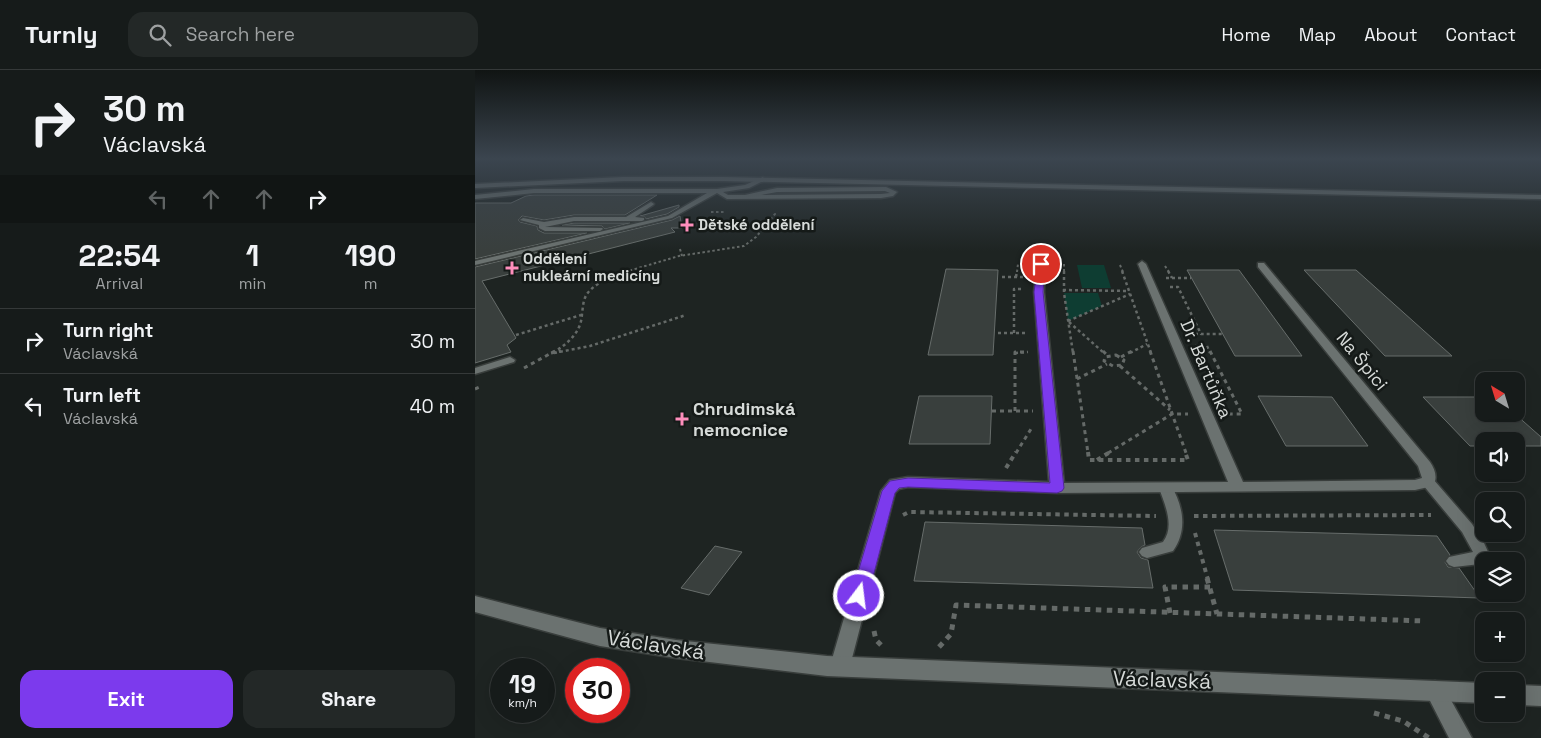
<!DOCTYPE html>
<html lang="en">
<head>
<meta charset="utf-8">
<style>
	body { margin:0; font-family:"Space Grotesk",sans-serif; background:#232827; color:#f1f3f6; height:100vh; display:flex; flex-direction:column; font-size:19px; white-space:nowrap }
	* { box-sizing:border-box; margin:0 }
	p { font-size:16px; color:#9ea1a2 }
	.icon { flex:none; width:28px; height:28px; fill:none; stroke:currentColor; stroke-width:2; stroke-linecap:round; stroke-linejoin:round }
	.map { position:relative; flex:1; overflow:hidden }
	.drawer { display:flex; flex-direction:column; background:#161b1a; width:475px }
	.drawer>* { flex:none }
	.banner { background:#161b1a; color:#f1f3f6; overflow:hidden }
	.needle { width:32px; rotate:322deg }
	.buttons { position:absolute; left:1000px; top:302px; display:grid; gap:10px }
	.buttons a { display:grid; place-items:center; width:50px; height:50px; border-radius:10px; background:#161b1a; box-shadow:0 5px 20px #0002,0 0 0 1px #353939; font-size:25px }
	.speed { position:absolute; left:15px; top:588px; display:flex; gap:10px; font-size:25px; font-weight:700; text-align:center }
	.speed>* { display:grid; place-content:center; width:65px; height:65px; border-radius:50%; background:#161b1a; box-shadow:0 5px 20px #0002,0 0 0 1px #353939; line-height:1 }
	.speed small { font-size:12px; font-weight:400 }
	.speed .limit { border:8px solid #d22; background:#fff; color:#111 }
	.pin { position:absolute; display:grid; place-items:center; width:42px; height:42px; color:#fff; margin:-21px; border:2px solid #fff; border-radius:50%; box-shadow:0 1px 5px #0007 }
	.me { position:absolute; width:55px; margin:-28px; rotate:15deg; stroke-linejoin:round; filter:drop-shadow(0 0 4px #0008) }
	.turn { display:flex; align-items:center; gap:18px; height:105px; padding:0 20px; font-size:22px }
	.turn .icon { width:65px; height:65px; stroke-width:2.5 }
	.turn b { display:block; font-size:35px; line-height:42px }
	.lanes { display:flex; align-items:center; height:48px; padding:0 20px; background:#0003; justify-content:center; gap:25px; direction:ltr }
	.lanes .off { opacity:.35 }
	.eta { display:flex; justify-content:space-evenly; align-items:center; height:85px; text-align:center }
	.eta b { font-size:30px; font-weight:700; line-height:35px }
	.primary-button { display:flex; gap:10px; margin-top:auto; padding:10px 20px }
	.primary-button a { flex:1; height:58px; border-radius:15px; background:#7c3aed; color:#fff; font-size:20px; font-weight:700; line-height:58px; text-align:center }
	.primary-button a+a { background:#232827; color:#f1f3f6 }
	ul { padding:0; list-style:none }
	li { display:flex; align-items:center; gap:15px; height:65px; padding:0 20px; border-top:1px solid #353939 }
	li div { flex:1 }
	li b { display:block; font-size:19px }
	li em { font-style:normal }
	header { display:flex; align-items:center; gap:30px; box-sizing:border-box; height:70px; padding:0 25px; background:#161b1a; border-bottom:1px solid #353939 }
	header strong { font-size:24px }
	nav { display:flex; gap:28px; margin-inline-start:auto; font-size:18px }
	.search { width:350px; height:45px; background:#232827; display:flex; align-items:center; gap:12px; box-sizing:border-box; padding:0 18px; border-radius:15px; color:#9ea1a2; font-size:19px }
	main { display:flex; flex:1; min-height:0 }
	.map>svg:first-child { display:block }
	.green { fill:#0e3d32 }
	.building { fill:#393f3d; stroke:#676d6b }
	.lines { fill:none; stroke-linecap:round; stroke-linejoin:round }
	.lane-casing { stroke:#393e3c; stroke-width:3 }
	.street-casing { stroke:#393e3c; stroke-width:3 }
	.secondary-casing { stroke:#393e3c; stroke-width:3 }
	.path-far4 { stroke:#656a68; stroke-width:2; stroke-dasharray:2.5 2.5; stroke-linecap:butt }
	.path-far3 { stroke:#656a68; stroke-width:2.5; stroke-dasharray:3 3; stroke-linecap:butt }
	.path-far2 { stroke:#656a68; stroke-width:3; stroke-dasharray:4 4; stroke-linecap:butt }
	.path-far1 { stroke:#656a68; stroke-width:4; stroke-dasharray:4.5 4.5; stroke-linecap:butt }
	.path { stroke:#656a68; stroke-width:5; stroke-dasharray:5.5 5.5; stroke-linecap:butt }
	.lane { fill:#6b7270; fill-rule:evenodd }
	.street { fill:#6b7270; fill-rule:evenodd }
	.secondary { fill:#6b7270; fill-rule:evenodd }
	.route { fill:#7c3aed; stroke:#51269a }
	.poi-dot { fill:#fe8ebc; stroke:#151a18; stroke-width:2 }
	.labels { text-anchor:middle; stroke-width:5; stroke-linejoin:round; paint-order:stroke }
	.far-poi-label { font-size:15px; font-weight:bold; fill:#d6dad8; stroke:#151a18; text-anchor:start }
	.street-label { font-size:18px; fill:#d6dad8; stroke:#151a18 }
	.poi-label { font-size:18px; font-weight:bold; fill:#d6dad8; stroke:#151a18; text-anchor:start }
	.near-street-label { font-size:21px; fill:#d6dad8; stroke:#151a18 }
</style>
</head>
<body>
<header>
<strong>Turnly</strong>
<div class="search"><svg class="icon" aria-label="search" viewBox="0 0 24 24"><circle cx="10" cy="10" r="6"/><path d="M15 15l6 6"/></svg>Search here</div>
<nav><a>Home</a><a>Map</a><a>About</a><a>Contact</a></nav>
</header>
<main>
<section class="drawer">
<div class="banner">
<div class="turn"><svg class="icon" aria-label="right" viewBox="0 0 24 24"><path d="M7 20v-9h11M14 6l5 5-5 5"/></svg><div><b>30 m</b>Václavská</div></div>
<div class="lanes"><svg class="icon off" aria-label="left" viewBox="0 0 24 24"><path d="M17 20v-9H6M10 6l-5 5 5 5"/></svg><svg class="icon off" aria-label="ahead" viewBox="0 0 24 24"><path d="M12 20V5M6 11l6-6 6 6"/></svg><svg class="icon off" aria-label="ahead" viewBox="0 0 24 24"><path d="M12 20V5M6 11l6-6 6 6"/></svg><svg class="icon" aria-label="right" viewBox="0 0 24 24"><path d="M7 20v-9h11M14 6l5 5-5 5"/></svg></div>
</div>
<div class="eta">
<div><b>22:54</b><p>Arrival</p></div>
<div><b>1</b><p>min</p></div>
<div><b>190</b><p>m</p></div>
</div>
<ul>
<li><svg class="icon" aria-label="right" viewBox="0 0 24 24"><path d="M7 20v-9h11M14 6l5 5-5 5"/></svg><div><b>Turn right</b><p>Václavská</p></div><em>30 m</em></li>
<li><svg class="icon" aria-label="left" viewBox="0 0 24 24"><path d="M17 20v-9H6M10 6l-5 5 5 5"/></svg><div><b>Turn left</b><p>Václavská</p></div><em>40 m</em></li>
</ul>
<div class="primary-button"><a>Exit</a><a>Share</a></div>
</section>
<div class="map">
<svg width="1066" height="668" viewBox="0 0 1066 668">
	<rect width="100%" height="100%" fill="#1e2422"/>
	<!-- green -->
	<g class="green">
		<polygon points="602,195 629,195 636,218 607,218"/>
		<polygon points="589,223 623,223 627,236 593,251"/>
	</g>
	<!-- building -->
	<g class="building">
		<polygon points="59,125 182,125 150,145 99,145 69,150 47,146 43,150 45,152 62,156 63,160 69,163 112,163 0,189 0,133 36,133 51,126"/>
		<polygon points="204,135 204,137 192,144 171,149 170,147 165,146"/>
		<polygon points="205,146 207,158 196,158 200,162 7,211 41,268 32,275 36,282 0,293 0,197 197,150"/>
		<polygon points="99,153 155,153 130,159 127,156 87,155"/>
		<polygon points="471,199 523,200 518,285 453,285"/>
		<polygon points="712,200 764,200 827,286 760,286"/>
		<polygon points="829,200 881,200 977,286 910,286"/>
		<polygon points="444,326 517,326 515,374 434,374"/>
		<polygon points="783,326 857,327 893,376 811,376"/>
		<polygon points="948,327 1009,327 1009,344 1040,344 1066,367 1066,376 1041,376 1041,371 1009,371 1009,376 995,376"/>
		<polygon points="450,452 667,458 670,475 666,477 662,482 666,488 673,490 678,518 439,511"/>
		<polygon points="739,460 962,466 975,485 970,492 973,497 984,498 1005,528 758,520"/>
		<polygon points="240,476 267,482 234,525 206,518"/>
	</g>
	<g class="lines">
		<!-- lane casing -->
		<g class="lane-casing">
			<g id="lane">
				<path d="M288,107L290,110L274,118L248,122L253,125H270L302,118L411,117L422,122L418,126L406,128L252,129L242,123L197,148L0,195V191L193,146L232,123H59L0,129V125L59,119H242L270,115ZM410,121L415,123L406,124L286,125L302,122Z"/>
				<polygon points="176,132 179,134 178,135 160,147 169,148 169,150 167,151 99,151 70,157 127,158 128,159 125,161 70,161 64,158 64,155 45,150 48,148 69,152 99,147 151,147"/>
				<polygon points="35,287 40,290 39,292 0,304 0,298"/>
				<polygon points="953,407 958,409 997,454 1009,473 1014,484 1005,494 979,497 974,495 971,491 974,487 998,482 987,462 948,415 946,412 948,409"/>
				<path d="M691,413L696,415C708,436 713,460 698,481L672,488L667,486L664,482L667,478L688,472C700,456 690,435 684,418L686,415Z"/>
			</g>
		</g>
		<!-- street casing -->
		<g class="street-casing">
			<g id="street">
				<path d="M566,191L570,194L569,222L589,413L753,412L663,194L667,191L671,194L768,412L940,410L947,408L943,396L783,197V193H789L955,392C960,399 963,408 958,416L940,420L582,423L433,417L424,419L420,423L375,596L372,603L365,606L358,603L355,596L406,421L415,410L433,407L574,412L559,222L562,194Z"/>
				<polygon points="960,611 967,614 997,668 974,668 950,621 953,614"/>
			</g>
		</g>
		<!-- secondary casing -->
		<g class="secondary-casing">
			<g id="secondary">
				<polygon points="148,107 249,107 1066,125 1066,129 249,111 148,111 0,118 0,114"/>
				<polygon points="0,526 125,558 201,570 352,586 1009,613 1009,633 352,606 201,588 125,576 0,542"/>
				<polygon points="1041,615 1066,616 1066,636 1041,635"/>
			</g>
		</g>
		<!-- path-far4 -->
		<g class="path-far4">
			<polyline points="236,142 249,142"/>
			<polyline points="205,179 207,186"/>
			<polyline points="589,194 589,202"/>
			<polyline points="645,195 648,202"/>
			<polyline points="690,196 694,202"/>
			<polyline points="150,202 204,186 269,176 281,167 300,144 298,142"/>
			<polyline points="542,202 543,194"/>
		</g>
		<!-- path-far3 -->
		<g class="path-far3">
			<polyline points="589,201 589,223 598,283"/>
			<polyline points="647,201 676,283"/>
			<polyline points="693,201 697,208"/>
			<polyline points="527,207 549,207"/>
			<polyline points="541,207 542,201"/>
			<polyline points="691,208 716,208"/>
			<polyline points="695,217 703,217 726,264 747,264"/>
			<polyline points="588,220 654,221"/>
			<polyline points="593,251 655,224"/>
			<polyline points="594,252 629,283"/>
			<polyline points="523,263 550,263"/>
			<polyline points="539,263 539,219 547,219"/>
			<polyline points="714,264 726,264"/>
			<polyline points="41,265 106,245"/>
			<polyline points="720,276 732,276 735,283"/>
			<path d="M78,283C93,273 106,263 107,244C108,237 108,230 112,224C120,212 140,206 153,201"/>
			<polyline points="79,283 115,276 211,245"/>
			<polyline points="540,283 553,282"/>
			<polyline points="655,283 672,274"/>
		</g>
		<!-- path-far2 -->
		<g class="path-far2">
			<polyline points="598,281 613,383"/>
			<polyline points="628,281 633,286"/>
			<polyline points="675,281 711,383"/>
			<polyline points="735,281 767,344 750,344"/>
			<polyline points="76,283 86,281"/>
			<polygon points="641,285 649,290 647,295 638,296 629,291 630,287"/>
			<polyline points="646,287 657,281"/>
			<polyline points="645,296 695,340"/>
			<polyline points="49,298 80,281"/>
			<polyline points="602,309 632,294"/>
			<polyline points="0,319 7,316"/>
			<polyline points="517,341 558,341"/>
			<polyline points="540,341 540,282 553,282"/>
			<polyline points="541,383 556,359"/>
			<polyline points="633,383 697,344 713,344"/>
		</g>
		<!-- path-far1 -->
		<g class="path-far1">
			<polyline points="613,382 614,390 713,390 710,382"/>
			<polyline points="622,390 635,382"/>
			<polyline points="531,398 541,382"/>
			<polyline points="428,445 434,442 681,446"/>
			<polyline points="719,446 956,445"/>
			<polyline points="720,463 733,510"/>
		</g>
		<!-- path -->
		<g class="path">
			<polyline points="732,508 742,544"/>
			<polyline points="695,543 690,517 735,517"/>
			<polyline points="399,561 401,570 406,575"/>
			<polyline points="464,577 476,564 481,535 950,551"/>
			<polyline points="899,643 928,651 954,668"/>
		</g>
		<!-- lane -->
		<use href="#lane" class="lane"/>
		<!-- street -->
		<use href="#street" class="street"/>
		<!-- secondary -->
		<use href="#secondary" class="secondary"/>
	</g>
	<!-- sky -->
	<linearGradient id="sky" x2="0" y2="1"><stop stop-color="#101413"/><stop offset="0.49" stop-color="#3b454f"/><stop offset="1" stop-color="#3b454f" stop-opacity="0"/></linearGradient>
	<rect width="1066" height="181" fill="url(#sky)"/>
	<!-- route -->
	<polygon class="route" points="563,192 570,194 568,222 589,418 587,421 582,423 433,417 424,418 420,423 393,526 390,531 384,533 379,531 376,526 407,421 415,411 433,408 575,413 559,222"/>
	<!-- markers -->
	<g class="poi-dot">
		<path d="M209.5 147.5h5v5h5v5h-5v5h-5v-5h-5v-5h5z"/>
		<path d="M34.5 190.5h5v5h5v5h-5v5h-5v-5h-5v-5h5z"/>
		<path d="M204.5 341.5h5v5h5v5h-5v5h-5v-5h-5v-5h5z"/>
	</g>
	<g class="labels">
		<!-- far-poi labels -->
		<g class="far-poi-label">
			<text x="223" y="160">Dětské oddělení</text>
			<text x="48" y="194">Oddělení<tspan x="48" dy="17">nukleární medicíny</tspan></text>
		</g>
		<!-- street labels -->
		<g class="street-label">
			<text transform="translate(887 291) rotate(51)" y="6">Na Špici</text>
			<text transform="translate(731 299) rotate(67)" y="6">Dr. Bartůňka</text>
		</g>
		<!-- poi labels -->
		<g class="poi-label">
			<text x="218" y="345">Chrudimská<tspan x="218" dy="21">nemocnice</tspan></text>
		</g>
		<!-- near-street labels -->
		<g class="near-street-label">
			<text transform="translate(181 575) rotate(9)" y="7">Václavská</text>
			<text transform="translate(687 610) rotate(2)" y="7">Václavská</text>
		</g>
	</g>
</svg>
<div class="buttons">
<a><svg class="needle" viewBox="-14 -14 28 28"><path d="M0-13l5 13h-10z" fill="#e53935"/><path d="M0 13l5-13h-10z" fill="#9ea1a2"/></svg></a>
<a><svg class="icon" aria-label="sound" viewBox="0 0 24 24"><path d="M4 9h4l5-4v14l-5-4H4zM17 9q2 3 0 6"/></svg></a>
<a><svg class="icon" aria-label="search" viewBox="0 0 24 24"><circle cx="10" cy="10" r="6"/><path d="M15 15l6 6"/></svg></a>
<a><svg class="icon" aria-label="layers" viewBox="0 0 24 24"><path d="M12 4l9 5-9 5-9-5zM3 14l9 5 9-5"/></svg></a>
<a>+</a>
<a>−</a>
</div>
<div class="speed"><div>19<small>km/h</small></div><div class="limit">30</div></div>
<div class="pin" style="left:566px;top:194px;background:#d93025"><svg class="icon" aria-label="arrive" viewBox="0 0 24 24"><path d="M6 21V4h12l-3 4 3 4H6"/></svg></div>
<svg class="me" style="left:384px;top:526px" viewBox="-20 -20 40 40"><circle r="17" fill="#7c3aed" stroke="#fff" stroke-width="3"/><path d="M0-11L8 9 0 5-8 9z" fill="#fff"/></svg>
</div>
</main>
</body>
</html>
